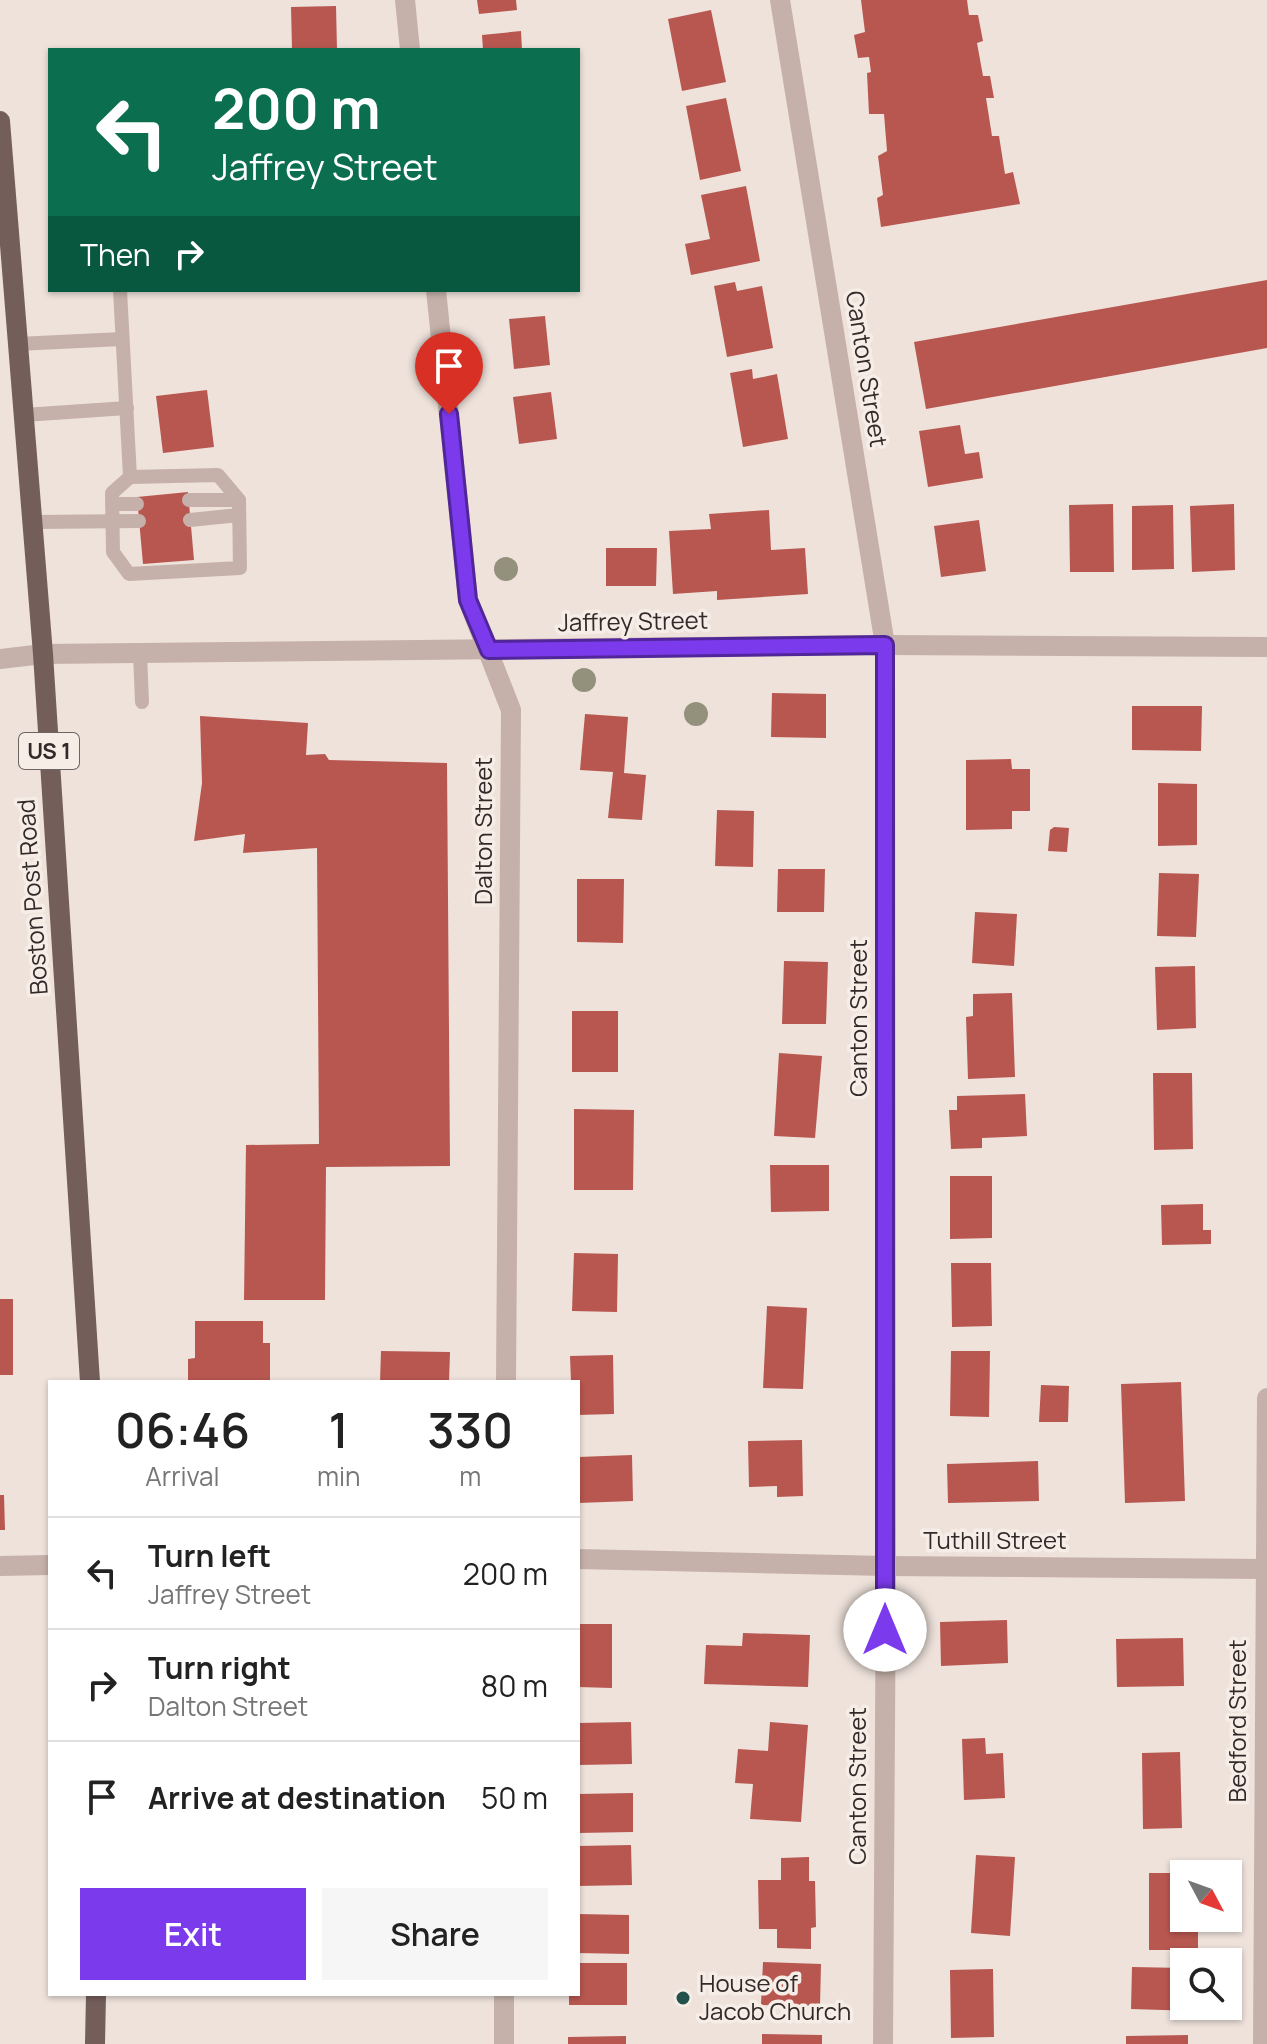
<!DOCTYPE html>
<html lang="en">
<head>
<meta charset="utf-8">
<style>
	body { margin:0; font-family:Manrope,sans-serif; background:#f6f6f6; color:#222; height:100vh; display:flex; flex-direction:column; font-size:30px; white-space:nowrap }
	* { box-sizing:border-box; margin:0 }
	p { font-size:26px; color:#767676 }
	.icon { flex:none; width:44px; height:44px; fill:none; stroke:currentColor; stroke-width:2; stroke-linecap:round; stroke-linejoin:round }
	.map { position:relative; flex:1; overflow:hidden }
	.drawer { position:absolute; left:48px; top:1380px; width:532px; height:616px; display:flex; flex-direction:column; background:#fff; border-radius:0px; box-shadow:0 2px 6px #0004 }
	.drawer>* { flex:none }
	.top-card { position:absolute; left:48px; top:48px; width:532px; height:244px; border-radius:0px; box-shadow:0 2px 6px #0004; background:#0b6e4f; color:#fff; overflow:hidden }
	.needle { width:52px; rotate:131deg }
	.tools { position:absolute; left:1170px; top:1860px; display:grid; gap:16px }
	.tools a { display:grid; place-items:center; width:72px; height:72px; border-radius:0px; background:#fff; box-shadow:0 2px 6px #0004; font-size:40px }
	.pin { position:absolute; display:grid; place-items:center; width:68px; height:68px; color:#fff; margin:-82px -34px; border-radius:50% 50% 50% 0; rotate:-45deg; box-shadow:0 0 8px #0007 }
	.pin .icon { rotate:45deg }
	.me { position:absolute; width:88px; margin:-44px; rotate:0deg; stroke-linejoin:round; filter:drop-shadow(0 0 6px #0008) }
	.turn { display:flex; align-items:center; gap:28px; height:168px; padding:0 32px; font-size:36px }
	.turn .icon { width:104px; height:104px; stroke-width:2.5 }
	.turn b { display:block; font-size:56px; line-height:68px }
	.then { display:flex; align-items:center; height:76px; padding:0 32px; background:#0003; gap:16px; font-size:30px }
	.eta { display:flex; justify-content:space-evenly; align-items:center; height:136px; text-align:center }
	.eta b { font-size:48px; font-weight:600; line-height:56px }
	.action { display:flex; gap:16px; margin-top:auto; padding:16px 32px }
	.action a { flex:1; height:92px; border-radius:0px; background:#7c3aed; color:#fff; font-size:32px; font-weight:600; line-height:92px; text-align:center }
	.action a+a { background:#f6f6f6; color:#222 }
	ul { padding:0; list-style:none }
	li { display:flex; align-items:center; gap:24px; height:112px; padding:0 32px; border-top:2px solid #e0e0e0 }
	li div { flex:1 }
	li b { display:block; font-size:30px }
	li em { font-style:normal }
	.map>svg:first-child { display:block }
	.building { fill:#b85750 }
	.lines { fill:none; stroke-linecap:round; stroke-linejoin:round }
	.lane { stroke:#c5b1a9; stroke-width:14 }
	.street { stroke:#c5b1a9; stroke-width:20 }
	.primary { stroke:#735e5a; stroke-width:20 }
	.tree { fill:#93917c }
	.route-casing { stroke:#51269a; stroke-width:20 }
	.route { stroke:#7c3aed; stroke-width:14 }
	.poi-dot { fill:#22504b; stroke:#f7ede7; stroke-width:3 }
	.labels { text-anchor:middle; stroke-width:7; stroke-linejoin:round; paint-order:stroke }
	.shield { fill:#f7ede7; stroke:#6e6461; stroke-width:2 }
	.shield-label { font-size:22px; font-weight:bold; fill:#332928 }
	.street-label { font-size:24px; fill:#332928; stroke:#f7ede7 }
	.poi-label { font-size:24px; fill:#332928; stroke:#f7ede7; text-anchor:start }
</style>
</head>
<body>
<div class="map">
<svg width="1267" height="2044" viewBox="0 0 1267 2044">
	<rect width="100%" height="100%" fill="#eee2db"/>
	<!-- building -->
	<g class="building">
		<polygon points="477,0 516,0 517,10 479,14"/>
		<polygon points="861,0 967,0 969,15 978,15 983,41 977,43 983,76 990,76 994,98 986,98 992,136 999,136 1005,174 1013,172 1020,204 881,227 877,198 883,195 878,156 887,151 884,114 869,114 867,73 871,72 869,57 858,58 854,35 865,32"/>
		<polygon points="336,6 337,50 292,50 291,7"/>
		<polygon points="711,10 726,82 682,91 668,19"/>
		<polygon points="521,31 522,50 483,50 482,35"/>
		<polygon points="726,98 741,171 700,180 686,106"/>
		<polygon points="746,186 760,261 691,275 685,244 710,239 701,195"/>
		<polygon points="1267,280 1267,348 926,409 914,342"/>
		<polygon points="735,282 737,291 762,286 773,348 727,357 714,286"/>
		<polygon points="545,316 550,365 514,369 509,319"/>
		<polygon points="752,369 753,379 777,374 788,439 743,447 730,373"/>
		<polygon points="207,390 214,447 163,453 156,396"/>
		<polygon points="551,392 557,439 519,444 513,397"/>
		<polygon points="960,425 965,454 979,452 983,478 928,487 919,431"/>
		<polygon points="188,492 194,560 143,564 137,497"/>
		<polygon points="1113,504 1114,572 1070,572 1069,505"/>
		<polygon points="1234,504 1235,570 1192,572 1190,506"/>
		<polygon points="1173,505 1174,569 1132,570 1132,506"/>
		<polygon points="769,510 771,550 805,548 808,594 717,600 717,591 673,594 669,531 711,529 709,514"/>
		<polygon points="979,520 986,571 941,577 934,526"/>
		<polygon points="606,548 657,548 656,586 606,586"/>
		<polygon points="772,693 826,694 826,738 771,737"/>
		<polygon points="1132,706 1202,706 1201,751 1132,750"/>
		<polygon points="585,714 628,717 624,773 646,775 642,820 608,818 613,772 580,770"/>
		<polygon points="200,716 308,723 306,755 325,754 329,760 447,763 450,1166 326,1167 325,1300 244,1300 246,1145 319,1144 317,848 243,853 245,834 194,841 202,783"/>
		<polygon points="1011,759 1012,769 1030,769 1030,811 1012,811 1012,829 966,830 966,760"/>
		<polygon points="1158,783 1197,784 1197,845 1158,846"/>
		<polygon points="717,810 754,811 753,867 715,866"/>
		<polygon points="1054,827 1069,828 1067,852 1048,851 1050,830"/>
		<polygon points="778,869 825,869 824,912 777,912"/>
		<polygon points="1159,873 1199,874 1196,937 1157,936"/>
		<polygon points="577,879 624,879 623,943 577,942"/>
		<polygon points="975,912 1017,914 1014,966 972,963"/>
		<polygon points="784,961 828,962 826,1024 782,1024"/>
		<polygon points="1195,966 1196,1028 1157,1030 1155,967"/>
		<polygon points="1012,993 1015,1077 968,1079 966,1017 973,1016 973,994"/>
		<rect x="572" y="1011" width="46" height="61"/>
		<polygon points="779,1053 822,1056 815,1138 774,1136"/>
		<polygon points="1153,1073 1192,1073 1193,1149 1154,1150"/>
		<polygon points="1025,1094 1027,1136 982,1138 982,1148 951,1149 949,1110 957,1110 957,1096"/>
		<polygon points="574,1109 634,1110 633,1190 574,1190"/>
		<polygon points="770,1165 829,1165 829,1211 771,1212"/>
		<polygon points="950,1176 992,1176 992,1238 950,1239"/>
		<polygon points="1203,1204 1203,1230 1211,1230 1211,1244 1162,1245 1161,1205"/>
		<polygon points="574,1253 618,1254 617,1312 572,1311"/>
		<polygon points="951,1263 991,1263 992,1326 952,1327"/>
		<rect x="0" y="1299" width="13" height="76"/>
		<polygon points="767,1306 807,1308 803,1389 763,1388"/>
		<polygon points="195,1321 263,1321 263,1343 270,1343 270,1382 188,1382 188,1359 195,1358"/>
		<polygon points="381,1351 450,1352 449,1382 380,1382"/>
		<polygon points="951,1351 990,1351 989,1417 950,1416"/>
		<polygon points="613,1355 614,1414 578,1415 578,1382 571,1382 570,1356"/>
		<polygon points="1181,1382 1185,1501 1125,1503 1121,1384"/>
		<polygon points="1041,1385 1069,1386 1068,1422 1039,1422"/>
		<polygon points="802,1440 803,1496 777,1497 777,1486 749,1487 748,1441"/>
		<polygon points="632,1455 633,1501 578,1503 578,1457"/>
		<polygon points="1038,1461 1039,1501 948,1503 947,1464"/>
		<polygon points="0,1495 4,1495 5,1530 0,1530"/>
		<polygon points="1007,1620 1008,1663 941,1666 940,1622"/>
		<polygon points="578,1624 612,1624 612,1688 578,1687"/>
		<polygon points="743,1633 810,1635 808,1687 704,1684 706,1645 742,1646"/>
		<polygon points="1183,1638 1184,1686 1117,1687 1116,1639"/>
		<polygon points="631,1722 632,1764 578,1765 578,1723"/>
		<polygon points="770,1722 808,1725 801,1822 750,1819 753,1784 735,1783 738,1749 768,1751"/>
		<polygon points="985,1738 986,1754 1003,1753 1005,1798 964,1800 962,1739"/>
		<polygon points="1180,1752 1182,1828 1143,1829 1142,1753"/>
		<polygon points="633,1793 633,1832 578,1833 578,1794"/>
		<polygon points="631,1845 632,1885 578,1886 578,1846"/>
		<polygon points="976,1855 1015,1857 1010,1936 971,1933"/>
		<polygon points="809,1857 809,1881 815,1881 816,1927 811,1928 811,1949 777,1948 777,1929 759,1929 758,1880 781,1880 781,1858"/>
		<polygon points="1149,1873 1184,1873 1184,1918 1198,1918 1198,1950 1149,1950"/>
		<polygon points="578,1914 629,1915 629,1954 578,1953"/>
		<polygon points="763,1962 821,1964 820,2006 761,2005"/>
		<polygon points="578,1963 627,1963 627,2005 569,2005 569,1994 578,1994"/>
		<polygon points="1132,1967 1184,1968 1184,2006 1196,2006 1195,2011 1131,2009"/>
		<polygon points="993,1969 994,2037 951,2038 950,1970"/>
		<polygon points="762,2034 822,2035 822,2044 762,2044"/>
		<polygon points="1188,2035 1188,2044 1126,2044 1126,2036"/>
		<polygon points="626,2036 626,2044 568,2044 568,2037"/>
	</g>
	<g class="lines">
		<!-- lane -->
		<g class="lane">
			<polyline points="120,290 130,477"/>
			<polyline points="17,344 122,339"/>
			<polyline points="24,415 127,408"/>
			<polygon points="218,475 239,500 240,568 129,574 113,552 112,493 130,477"/>
			<polyline points="189,500 239,500"/>
			<polyline points="112,504 137,504"/>
			<polyline points="190,520 239,515"/>
			<polyline points="33,522 139,521"/>
			<polyline points="140,654 142,702"/>
		</g>
		<!-- street -->
		<g class="street">
			<polyline points="405,0 410,50"/>
			<polyline points="780,0 885,645 886,1566 883,2044"/>
			<polyline points="436,290 468,600 511,710 506,1382"/>
			<polyline points="0,659 43,654 885,645 1267,647"/>
			<polyline points="578,1559 886,1566 1267,1569"/>
			<polyline points="0,1566 50,1565"/>
			<polyline points="504,2044 504,1994"/>
			<polyline points="1263,2044 1267,1398"/>
		</g>
		<!-- primary -->
		<g class="primary">
			<polyline points="0,121 43,654 90,1382"/>
			<polyline points="95,2044 96,1994"/>
		</g>
	</g>
	<!-- trees -->
	<g class="tree">
		<circle cx="506" cy="569" r="12"/>
		<circle cx="584" cy="680" r="12"/>
		<circle cx="696" cy="714" r="12"/>
	</g>
	<g class="lines">
		<!-- route casing -->
		<g class="route-casing">
			<polyline id="route" points="449,414 468,600 489,650 885,645 885,1630"/>
		</g>
		<!-- route -->
		<use href="#route" class="route"/>
	</g>
	<!-- markers -->
	<circle class="poi-dot" cx="683" cy="1998" r="8"/>
	<g class="labels">
		<!-- shield labels -->
		<rect class="shield" x="19" y="733" width="60" height="36" rx="6"/>
		<g class="shield-label">
			<text x="49" y="759">US 1</text>
		</g>
		<!-- street labels -->
		<g class="street-label">
			<text transform="translate(866 369) rotate(81)" y="8">Canton Street</text>
			<text transform="translate(633 622) rotate(-1)" y="8">Jaffrey Street</text>
			<text transform="translate(484 831) rotate(-90)" y="8">Dalton Street</text>
			<text transform="translate(33 897) rotate(-94)" y="8">Boston Post Road</text>
			<text transform="translate(859 1018) rotate(-90)" y="8">Canton Street</text>
			<text x="995" y="1549">Tuthill Street</text>
			<text transform="translate(1238 1721) rotate(-90)" y="8">Bedford Street</text>
			<text transform="translate(858 1786) rotate(-90)" y="8">Canton Street</text>
		</g>
		<!-- poi labels -->
		<g class="poi-label">
			<text x="699" y="1992">House of<tspan x="699" dy="28">Jacob Church</tspan></text>
		</g>
	</g>
</svg>
<div class="tools">
<a><svg class="needle" viewBox="-14 -14 28 28"><path d="M0-13l5 13h-10z" fill="#e53935"/><path d="M0 13l5-13h-10z" fill="#767676"/></svg></a>
<a><svg class="icon" aria-label="search" viewBox="0 0 24 24"><circle cx="10" cy="10" r="6"/><path d="M15 15l6 6"/></svg></a>
</div>
<div class="pin" style="left:449px;top:414px;background:#d93025"><svg class="icon" aria-label="arrive" viewBox="0 0 24 24"><path d="M6 21V4h12l-3 4 3 4H6"/></svg></div>
<svg class="me" style="left:885px;top:1630px" viewBox="-20 -20 40 40"><circle r="19" fill="#fff"/><path d="M0-13L10 11 0 6-10 11z" fill="#7c3aed"/></svg>
<div class="top-card">
<div class="turn"><svg class="icon" aria-label="left" viewBox="0 0 24 24"><path d="M17 20v-9H6M10 6l-5 5 5 5"/></svg><div><b>200 m</b>Jaffrey Street</div></div>
<div class="then">Then<svg class="icon" aria-label="right" viewBox="0 0 24 24"><path d="M7 20v-9h11M14 6l5 5-5 5"/></svg></div>
</div>
<section class="drawer">
<div class="eta">
<div><b>06:46</b><p>Arrival</p></div>
<div><b>1</b><p>min</p></div>
<div><b>330</b><p>m</p></div>
</div>
<ul>
<li><svg class="icon" aria-label="left" viewBox="0 0 24 24"><path d="M17 20v-9H6M10 6l-5 5 5 5"/></svg><div><b>Turn left</b><p>Jaffrey Street</p></div><em>200 m</em></li>
<li><svg class="icon" aria-label="right" viewBox="0 0 24 24"><path d="M7 20v-9h11M14 6l5 5-5 5"/></svg><div><b>Turn right</b><p>Dalton Street</p></div><em>80 m</em></li>
<li><svg class="icon" aria-label="arrive" viewBox="0 0 24 24"><path d="M6 21V4h12l-3 4 3 4H6"/></svg><div><b>Arrive at destination</b></div><em>50 m</em></li>
</ul>
<div class="action"><a>Exit</a><a>Share</a></div>
</section>
</div>
</body>
</html>
